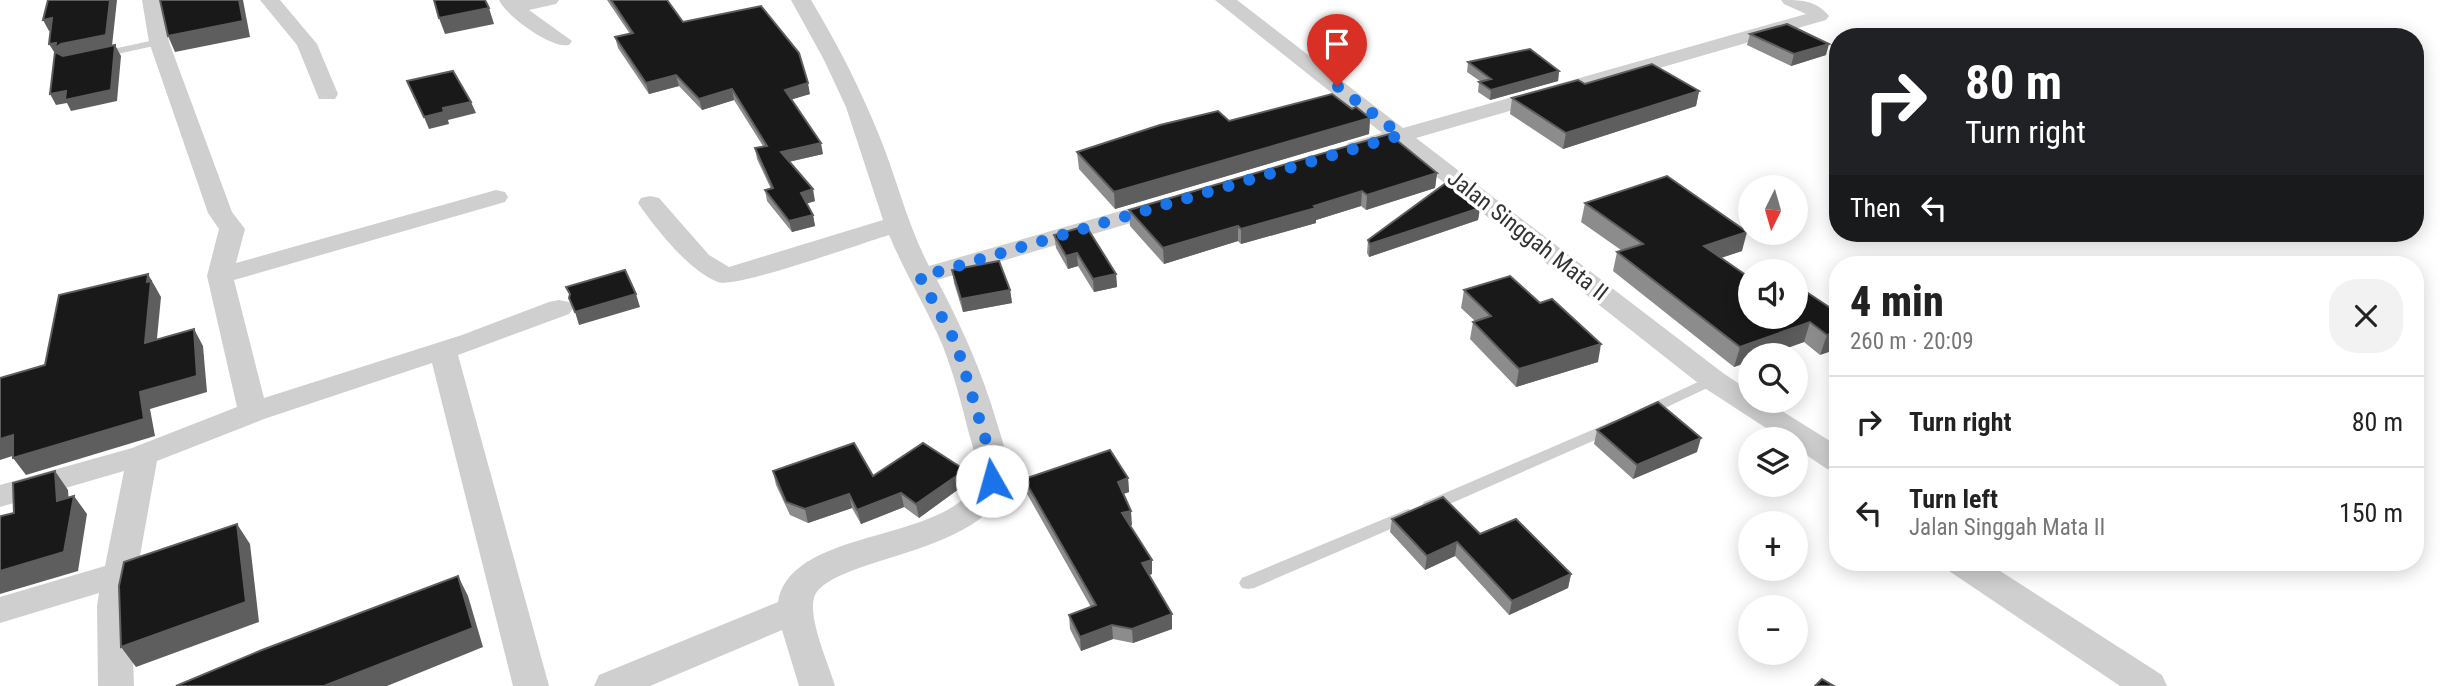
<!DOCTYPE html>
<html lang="en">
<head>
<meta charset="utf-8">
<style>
	body { margin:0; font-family:"Roboto Condensed",sans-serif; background:#f2f2f2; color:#222; height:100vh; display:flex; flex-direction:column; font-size:26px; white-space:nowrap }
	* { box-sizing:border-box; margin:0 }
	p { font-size:23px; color:#767676 }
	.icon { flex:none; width:38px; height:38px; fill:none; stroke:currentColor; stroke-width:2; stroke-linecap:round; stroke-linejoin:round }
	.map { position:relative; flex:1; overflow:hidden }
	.panel { position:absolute; left:1829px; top:256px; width:595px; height:315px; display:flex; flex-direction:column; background:#fff; border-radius:28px; box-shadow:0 4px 18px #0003 }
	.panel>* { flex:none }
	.hud { position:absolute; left:1829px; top:28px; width:595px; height:214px; border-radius:28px; box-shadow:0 4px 18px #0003; background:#202124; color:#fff; overflow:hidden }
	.needle { width:46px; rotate:185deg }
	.buttons { position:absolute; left:1738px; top:175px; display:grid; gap:14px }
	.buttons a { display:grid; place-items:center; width:70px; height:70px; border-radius:50%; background:#fff; box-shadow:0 4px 18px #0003; font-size:35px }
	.pin { position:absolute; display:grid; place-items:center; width:60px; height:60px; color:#fff; margin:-72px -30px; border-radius:50% 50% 50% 0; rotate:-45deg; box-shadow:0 0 7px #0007 }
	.pin .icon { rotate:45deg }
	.me { position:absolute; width:77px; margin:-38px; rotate:353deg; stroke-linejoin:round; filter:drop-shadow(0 0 5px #0008) }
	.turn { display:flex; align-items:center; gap:24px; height:147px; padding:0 21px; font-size:32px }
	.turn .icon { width:91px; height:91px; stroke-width:2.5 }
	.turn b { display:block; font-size:49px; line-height:60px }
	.then { display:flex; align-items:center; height:66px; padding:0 21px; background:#0003; gap:14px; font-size:26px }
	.round { display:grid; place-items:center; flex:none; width:74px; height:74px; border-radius:28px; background:#f2f2f2 }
	.head { display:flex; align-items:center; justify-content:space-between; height:119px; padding:0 21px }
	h1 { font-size:42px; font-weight:800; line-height:52px }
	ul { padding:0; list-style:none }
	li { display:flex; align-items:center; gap:21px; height:91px; padding:0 21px; border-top:2px solid #e0e0e0 }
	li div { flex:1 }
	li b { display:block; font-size:26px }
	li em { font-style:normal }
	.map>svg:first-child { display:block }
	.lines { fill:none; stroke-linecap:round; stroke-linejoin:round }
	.service { fill:#cfcfcf; fill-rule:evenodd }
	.minor { fill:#cfcfcf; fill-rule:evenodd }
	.wall { fill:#8c8c8c }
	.shaded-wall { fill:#5e5e5e }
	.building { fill:#191919; stroke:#5e5e5e; stroke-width:2 }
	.route { stroke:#1a73e8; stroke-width:12; stroke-dasharray:0 21.6 }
	.labels { text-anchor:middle; stroke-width:7; stroke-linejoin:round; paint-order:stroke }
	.street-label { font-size:23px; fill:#323232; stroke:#fff }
</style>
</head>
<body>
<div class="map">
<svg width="2452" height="686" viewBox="0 0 2452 686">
	<rect width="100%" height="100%" fill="#fff"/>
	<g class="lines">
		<!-- service -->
		<g class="service">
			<polygon points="159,39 164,42 163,44 99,58 94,55 99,52"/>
			<polygon points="1713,375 1720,380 1718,383 1650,415 1645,417 1638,412 1640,409"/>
			<polygon points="1613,421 1618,422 1621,426 1618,430 1436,510 1424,510 1422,506 1424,502"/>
			<polygon points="1408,509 1414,511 1416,515 1414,519 1254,588 1248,589 1242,588 1239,583 1242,578"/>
		</g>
		<!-- minor -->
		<g class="minor">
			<polygon points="142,0 162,0 169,42 232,212 245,229 236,263 496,190 505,192 508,197 505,202 234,280 264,398 462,335 549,302 559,300 569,302 573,308 569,314 458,355 549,686 513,686 432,363 264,419 157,461 131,606 134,686 98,686 97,606 99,593 0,623 0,597 105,566 124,471 0,507 0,485 132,448 237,407 207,276 219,229 208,213 149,42"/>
			<polygon points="260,0 280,0 317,44 338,94 335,99 319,99 297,45"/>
			<path d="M499,0H559L556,4L529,10L572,41L569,45C552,49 506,16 499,0Z"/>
			<path d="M791,0H811C837,43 860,88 879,135C897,179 907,224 929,266L1166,198L1175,200L1178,205L1175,210L937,280C962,327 982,372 997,423C1002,440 1009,457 1008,475C1008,485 999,501 992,508C962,541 893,555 851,571C839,576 817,585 814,598C808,619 829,665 835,686H799L782,630L650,686H594L599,675L778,602C790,531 929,542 970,492C984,474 973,449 968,430C961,401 953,372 942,344C925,305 905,273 889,235C862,243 736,289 718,282C690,272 655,228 638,203L641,198L650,196L659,198L709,255L729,267L883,220L846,107L824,60Z"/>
			<path d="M1215,0H1237L1403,128L1806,14L1784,4L1781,0C1801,0 1816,0 1829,16L1826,20L1416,138L1723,373L1750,391V401H1766L1838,446V471L1827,469L1796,448V439H1783L1703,387L1395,144L1356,155L1348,153L1345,148L1348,143L1382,133Z"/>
			<polygon points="1944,562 1986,562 2162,675 2167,686 2120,686 1949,571"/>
		</g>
	</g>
	<!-- wall -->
	<g class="wall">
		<polygon points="607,0 667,0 683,22 810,94 791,99 823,154 789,162 815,201 806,203 813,215 815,226 792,232 767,201 765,190 771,189 757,159 755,148 763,146 734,100 702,110 679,86 649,94 618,48 615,37 630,34"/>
		<polygon points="1750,34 1826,55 1791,66 1747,45"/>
		<polygon points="1468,62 1559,71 1558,81 1490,100 1478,92 1479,82 1480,81 1467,72"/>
		<polygon points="1699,91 1696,106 1563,149 1510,114 1512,98"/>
		<polygon points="1352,109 1370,118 1369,134 1115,209 1079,169 1077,152 1229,121"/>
		<polygon points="1437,173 1435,188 1366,210 1361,206 1316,220 1316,223 1241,244 1238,241 1164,264 1130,226 1129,210"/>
		<polygon points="1585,203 1742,251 1721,258 1750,317 1838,313 1820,355 1804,342 1734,367 1613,271 1617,252 1621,250 1581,222"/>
		<polygon points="1480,208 1478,220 1369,257 1367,253 1368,240"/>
		<polygon points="1054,235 1116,274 1117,287 1094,292 1078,266 1068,269 1056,248"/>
		<polygon points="952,270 1010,290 1012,303 963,312 954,283"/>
		<polygon points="1464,290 1598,362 1516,387 1470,339 1473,322 1475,321 1461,308"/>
		<polygon points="1597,430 1697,452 1633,479 1594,444"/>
		<polygon points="773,471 873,476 967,483 919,518 904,507 861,524 852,508 808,523 790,515 776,485"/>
		<polygon points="1128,478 1129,492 1124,494 1132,525 1130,526 1152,560 1152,574 1149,575 1172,614 1172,629 1133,643 1113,639 1081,651 1070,629 1069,615 1091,607 1026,492 1024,479"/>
		<polygon points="1392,519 1480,534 1571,574 1568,588 1509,615 1455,556 1425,570 1390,532"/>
	</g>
	<!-- shaded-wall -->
	<g class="shaded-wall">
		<polygon points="110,0 117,0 112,46 61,59 56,55 49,44"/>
		<polygon points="239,0 243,0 250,37 175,52 168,36"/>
		<polygon points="489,8 494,24 445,34 439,18"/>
		<polygon points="52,18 58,29 49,31 43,20"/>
		<polygon points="1829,44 1826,55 1791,66 1794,54"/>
		<polygon points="115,45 121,56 117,101 71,111 67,103 56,105 50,94"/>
		<polygon points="1559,71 1558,81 1490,100 1491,90"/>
		<polygon points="676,75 679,86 649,94 646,83"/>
		<polygon points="808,83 810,94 787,101 785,90"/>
		<polygon points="732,89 734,100 702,110 699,99"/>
		<polygon points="1699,91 1696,106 1563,149 1566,133"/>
		<polygon points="471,102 476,113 448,120 449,124 429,129 424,117 443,108"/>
		<polygon points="1370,118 1369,134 1115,209 1114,192"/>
		<polygon points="821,143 823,154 783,163 781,152"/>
		<polygon points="1437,173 1435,188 1366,210 1367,195"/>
		<polygon points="813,189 815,201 803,205 801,193"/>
		<polygon points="1362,191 1361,206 1316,220 1316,223 1241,244 1241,229"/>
		<polygon points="1480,208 1478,220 1369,257 1370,244"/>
		<polygon points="813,215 815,226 792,232 789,221"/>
		<polygon points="1238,226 1238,241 1164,264 1163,248"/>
		<polygon points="1747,232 1742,251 1699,265 1704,246"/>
		<polygon points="1077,253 1078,266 1068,269 1066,256"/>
		<polygon points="148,274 161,297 155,359 145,343"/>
		<polygon points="1116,274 1117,287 1094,292 1093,279"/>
		<polygon points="1010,290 1012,303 963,312 961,299"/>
		<polygon points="636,294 640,307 579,325 575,312"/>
		<polygon points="1810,322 1804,342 1767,355 1750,355 1750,361 1734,367 1740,347"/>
		<polygon points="194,329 203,346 207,392 150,409 155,436 26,475 13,458 140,392"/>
		<polygon points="1838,332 1838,349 1820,355 1827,335"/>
		<polygon points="1601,344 1598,362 1516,387 1519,369"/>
		<polygon points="13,435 25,452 0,460 0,439"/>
		<polygon points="1701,438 1697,452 1633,479 1637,465"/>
		<polygon points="965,470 967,483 919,518 916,504"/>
		<polygon points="55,471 68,490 70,517 74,496 87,514 78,571 0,594 0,571 57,501"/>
		<polygon points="1128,478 1129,492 1119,495 1118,482"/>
		<polygon points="901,493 904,507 861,524 857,510"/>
		<polygon points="849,494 852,508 808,523 805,509"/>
		<polygon points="1131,511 1132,525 1123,527 1122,513"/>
		<polygon points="237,524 250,544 259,622 136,667 121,647"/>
		<polygon points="1457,542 1455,556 1425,570 1427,556"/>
		<polygon points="1152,560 1152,574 1143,577 1142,563"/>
		<polygon points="1571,574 1568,588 1509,615 1512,601"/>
		<polygon points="458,576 468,596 483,647 387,686 324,686"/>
		<polygon points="1172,614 1172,629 1133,643 1132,629"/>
		<polygon points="1112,625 1113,639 1081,651 1080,637"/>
	</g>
	<!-- building -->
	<g class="building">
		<polygon points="48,0 110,0 106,35 61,44 55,48 56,43 49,44 52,18 43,20"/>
		<polygon points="160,0 239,0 243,21 168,36"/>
		<polygon points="434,0 485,0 489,8 439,18"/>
		<polygon points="611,0 667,0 683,22 761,6 799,53 808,83 785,90 821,143 781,152 813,189 801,193 813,215 789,221 765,190 773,188 755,148 767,146 732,89 699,99 676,75 646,83 615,37 633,33"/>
		<polygon points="1787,24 1829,44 1794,54 1750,34"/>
		<polygon points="115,45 111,90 65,100 66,91 50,94 55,52 63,56"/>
		<polygon points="1530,49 1559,71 1491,90 1479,82 1491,79 1468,62"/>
		<polygon points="1652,64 1699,91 1566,133 1512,98 1578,80 1585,84"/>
		<polygon points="453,71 471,102 443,108 444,112 424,117 407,81"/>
		<polygon points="1332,94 1352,109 1356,107 1370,118 1114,192 1077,152 1160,125 1218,111 1229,121"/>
		<polygon points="1389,134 1437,173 1367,195 1362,191 1314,206 1316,208 1241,229 1238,226 1163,248 1129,210"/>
		<polygon points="1667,176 1747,232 1704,246 1750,278 1750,317 1796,317 1796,297 1808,293 1838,313 1838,332 1827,335 1810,322 1740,347 1617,252 1643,244 1585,203"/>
		<polygon points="1446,183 1480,208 1370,244 1368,240"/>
		<polygon points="1086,226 1116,274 1093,279 1077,253 1066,256 1054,235"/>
		<polygon points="999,261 1010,290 961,299 952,270"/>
		<polygon points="625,270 636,294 575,312 569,298 570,294 566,287"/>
		<polygon points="148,274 147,282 151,281 145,343 194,329 197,376 140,392 144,419 13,458 13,435 0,439 0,378 45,365 59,295"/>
		<polygon points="1510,276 1540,303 1552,299 1601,344 1519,369 1473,322 1491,316 1464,290"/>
		<polygon points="1658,402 1701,438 1637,465 1597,430"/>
		<polygon points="854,443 873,476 923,443 965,470 916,504 901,493 857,510 849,494 805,509 786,502 773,471"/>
		<polygon points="1110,450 1128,478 1118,482 1131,511 1122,513 1152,560 1142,563 1172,614 1132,629 1112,625 1080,637 1069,615 1096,605 1024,479"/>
		<polygon points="55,471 57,501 74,496 64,552 0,571 0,519 1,516 14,513 13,483"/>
		<polygon points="1443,497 1480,534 1516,519 1571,574 1512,601 1457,542 1427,556 1392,519"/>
		<polygon points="237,524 246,602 121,647 119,586 124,562"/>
		<polygon points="458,576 473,628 324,686 176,686 262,650"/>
		<polygon points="1822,679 1834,686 1815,686"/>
	</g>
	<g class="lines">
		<!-- route -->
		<polyline class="route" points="992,481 990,454 956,343 920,277 1401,135 1337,86"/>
	</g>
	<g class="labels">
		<!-- street labels -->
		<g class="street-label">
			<text transform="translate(1528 235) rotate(38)" y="8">Jalan Singgah Mata II</text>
		</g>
	</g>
</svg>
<div class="buttons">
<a><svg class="needle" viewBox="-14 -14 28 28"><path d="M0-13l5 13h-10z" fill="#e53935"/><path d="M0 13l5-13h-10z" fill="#767676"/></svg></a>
<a><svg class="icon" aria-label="sound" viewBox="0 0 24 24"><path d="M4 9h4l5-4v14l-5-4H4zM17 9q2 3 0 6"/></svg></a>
<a><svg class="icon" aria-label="search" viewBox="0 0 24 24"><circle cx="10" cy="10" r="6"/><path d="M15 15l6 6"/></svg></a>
<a><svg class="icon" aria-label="layers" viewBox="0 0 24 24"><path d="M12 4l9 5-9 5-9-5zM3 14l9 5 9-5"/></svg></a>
<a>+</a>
<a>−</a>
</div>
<div class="pin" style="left:1337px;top:86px;background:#d93025"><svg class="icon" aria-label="arrive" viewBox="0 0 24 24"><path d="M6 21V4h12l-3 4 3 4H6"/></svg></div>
<svg class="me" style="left:992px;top:481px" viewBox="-20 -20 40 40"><circle r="19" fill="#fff"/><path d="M0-13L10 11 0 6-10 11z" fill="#1a73e8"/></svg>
<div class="hud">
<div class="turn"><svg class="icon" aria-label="right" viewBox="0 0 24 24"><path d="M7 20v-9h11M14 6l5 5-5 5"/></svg><div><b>80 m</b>Turn right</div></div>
<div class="then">Then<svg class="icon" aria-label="left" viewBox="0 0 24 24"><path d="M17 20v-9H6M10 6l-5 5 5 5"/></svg></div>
</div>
<section class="panel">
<div class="head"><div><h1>4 min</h1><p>260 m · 20:09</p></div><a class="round"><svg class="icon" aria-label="close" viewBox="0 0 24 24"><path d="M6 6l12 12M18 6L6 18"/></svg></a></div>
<ul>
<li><svg class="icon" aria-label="right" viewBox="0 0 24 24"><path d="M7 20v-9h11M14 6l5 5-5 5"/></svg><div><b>Turn right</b></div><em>80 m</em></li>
<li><svg class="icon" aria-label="left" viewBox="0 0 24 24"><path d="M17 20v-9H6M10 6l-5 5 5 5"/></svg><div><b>Turn left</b><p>Jalan Singgah Mata II</p></div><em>150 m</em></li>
</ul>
</section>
</div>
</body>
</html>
